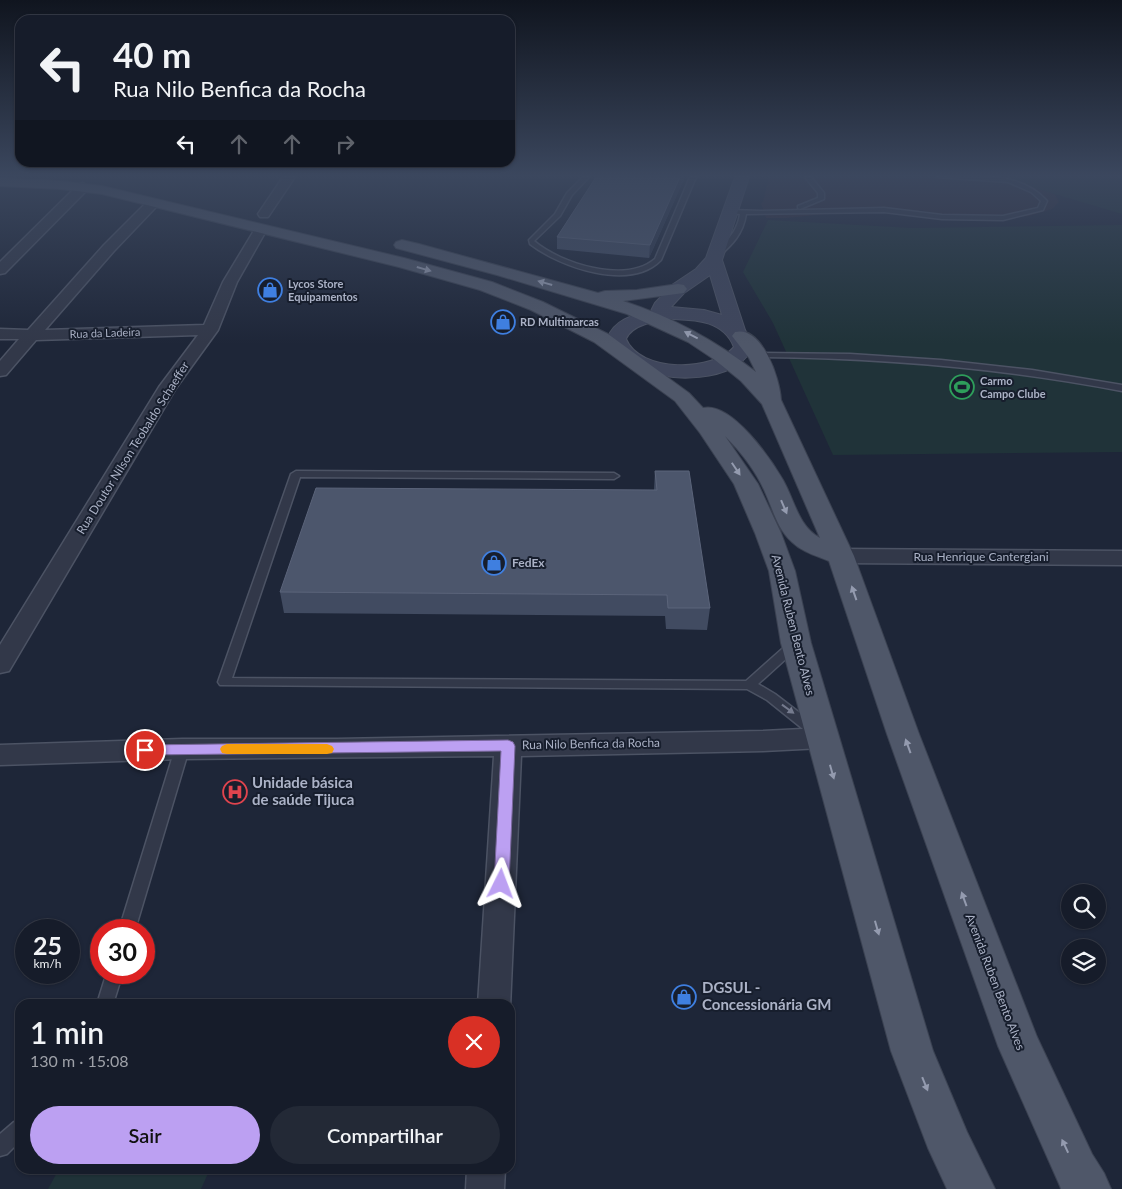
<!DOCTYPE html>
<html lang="pt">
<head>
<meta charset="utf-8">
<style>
	body { margin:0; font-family:Lato,sans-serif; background:#232936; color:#f1f3f6; height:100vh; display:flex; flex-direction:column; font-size:19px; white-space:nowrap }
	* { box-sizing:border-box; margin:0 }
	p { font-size:16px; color:#9ea1a8 }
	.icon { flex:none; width:28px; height:28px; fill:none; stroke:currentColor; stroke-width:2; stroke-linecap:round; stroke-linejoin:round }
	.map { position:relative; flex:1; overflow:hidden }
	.sheet { position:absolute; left:15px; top:999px; width:500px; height:175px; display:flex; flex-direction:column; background:#161c2a; border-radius:15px; box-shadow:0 1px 4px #0004,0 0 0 1px #353a47 }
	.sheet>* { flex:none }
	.guide { position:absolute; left:15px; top:15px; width:500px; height:152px; border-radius:15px; box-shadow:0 1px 4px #0004,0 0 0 1px #353a47; background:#161c2a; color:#f1f3f6; overflow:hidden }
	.controls { position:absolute; left:1061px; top:884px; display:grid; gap:10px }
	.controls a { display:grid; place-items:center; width:45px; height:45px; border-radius:50%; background:#161c2a; box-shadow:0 1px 4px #0004,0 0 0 1px #353a47; font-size:25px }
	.speed { position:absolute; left:15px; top:919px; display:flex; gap:10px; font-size:25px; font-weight:700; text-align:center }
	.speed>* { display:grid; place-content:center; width:65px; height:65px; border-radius:50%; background:#161c2a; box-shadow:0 1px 4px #0004,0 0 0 1px #353a47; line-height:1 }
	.speed small { font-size:12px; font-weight:400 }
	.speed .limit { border:8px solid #d22; background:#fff; color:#111 }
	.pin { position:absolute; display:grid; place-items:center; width:42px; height:42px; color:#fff; margin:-21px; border:2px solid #fff; border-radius:50%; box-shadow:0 1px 5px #0007 }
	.me { position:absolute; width:55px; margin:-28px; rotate:3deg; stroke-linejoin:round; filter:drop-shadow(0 0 4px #0008) }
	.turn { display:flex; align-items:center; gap:18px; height:105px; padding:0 15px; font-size:22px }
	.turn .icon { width:65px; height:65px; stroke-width:2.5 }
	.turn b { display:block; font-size:35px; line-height:42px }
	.lanes { display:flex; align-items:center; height:48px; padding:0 15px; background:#0003; justify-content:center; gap:25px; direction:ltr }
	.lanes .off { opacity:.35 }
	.round { display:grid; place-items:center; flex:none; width:52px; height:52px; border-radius:26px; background:#232936 }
	.headline { display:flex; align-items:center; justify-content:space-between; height:85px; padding:0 15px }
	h1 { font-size:30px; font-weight:600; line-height:38px }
	.action { display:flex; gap:10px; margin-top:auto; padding:10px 15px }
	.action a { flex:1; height:58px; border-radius:30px; background:#bca0f2; color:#111; font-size:20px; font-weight:600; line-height:58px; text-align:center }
	.action a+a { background:#232936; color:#f1f3f6 }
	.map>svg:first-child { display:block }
	.medical { fill:#2e2a39 }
	.green { fill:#203339 }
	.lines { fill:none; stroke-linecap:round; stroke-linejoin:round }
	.lane-casing { stroke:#4c5364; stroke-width:3 }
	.street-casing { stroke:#4c5364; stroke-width:3 }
	.secondary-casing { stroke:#4c5364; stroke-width:2 }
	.primary-casing { stroke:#3b4252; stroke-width:2 }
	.lane { fill:#323849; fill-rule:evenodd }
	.street { fill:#323849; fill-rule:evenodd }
	.secondary { fill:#3f465c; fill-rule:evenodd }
	.primary { fill:#4f5769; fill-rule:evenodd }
	.wall { fill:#414b61 }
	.shaded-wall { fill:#2e374c }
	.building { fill:#4c566c; stroke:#5b647a }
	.oneway { fill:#949baf }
	.oneway2 { fill:#757b8e }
	.route { fill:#bca0f2; stroke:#7a689d }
	.slow { fill:#f59e0b }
	.labels { text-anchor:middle; stroke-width:4; stroke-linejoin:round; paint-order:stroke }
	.far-poi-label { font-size:11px; font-weight:bold; fill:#abb2c6; stroke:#171e2d; text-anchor:start }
	.far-street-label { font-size:11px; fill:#abb2c6; stroke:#171e2d }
	.street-label { font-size:12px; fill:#abb2c6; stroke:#171e2d }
	.poi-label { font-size:12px; font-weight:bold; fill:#abb2c6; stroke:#171e2d; text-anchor:start }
	.near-poi-label { font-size:15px; font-weight:bold; fill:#abb2c6; stroke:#171e2d; text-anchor:start }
</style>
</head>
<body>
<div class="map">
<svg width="1122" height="1189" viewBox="0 0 1122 1189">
	<rect width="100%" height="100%" fill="#1e2638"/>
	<!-- medical -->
	<polygon class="medical" points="769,177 1033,177 1053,191 1059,202 1052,209 1029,216 1011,218 1007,215 941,215 919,210 919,211 855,213 852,211 787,218 766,218 761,203 763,202"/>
	<!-- green -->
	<g class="green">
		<polygon points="997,177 1122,177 1122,214"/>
		<polygon points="768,220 912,228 1122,225 1122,452 833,455 773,323 743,272"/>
		<polygon points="59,1169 210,1169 201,1189 48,1189"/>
	</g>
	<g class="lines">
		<!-- lane casing -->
		<g class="lane-casing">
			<g id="lane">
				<path d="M583,177H589L572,195L560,216L534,241C561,264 626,284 655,259L690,177H696L661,260C630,292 560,267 530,244L529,240L555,214L567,193Z"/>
				<polygon points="805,177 811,177 824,193 824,199 800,209 798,208 798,206 818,198 818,193"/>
				<path d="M937,177C976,177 1019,170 1047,201L1043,210L1003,220L942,219L884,212L746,214C743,234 732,245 718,257L713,256C725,242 737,234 740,214L728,213L727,212L730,210L762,211L884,208L942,215L1003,216L1038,208L1041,201L1031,192L1008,182Z"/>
				<path d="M756,353L850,354L941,360L1032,370L1122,385V391C1002,368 881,358 759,357H756Z"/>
				<polygon points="296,471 614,473 619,476 614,479 300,477 232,678 746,681 791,641 795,640 801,644 799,647 758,684 775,694 818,727 820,730 818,733 813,735 808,733 767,700 747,689 220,685 218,682 291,474"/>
				<polygon points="182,744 187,745 189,749 135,930 119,930 175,749 177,745"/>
				<polygon points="107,972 123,972 113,1004 97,1004"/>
				<polygon points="20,1119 20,1141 7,1154 0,1156 0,1134 14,1122"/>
			</g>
		</g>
		<!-- street casing -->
		<g class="street-casing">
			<g id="street">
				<polygon points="283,177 295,177 268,217 260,217 258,214"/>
				<polygon points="83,183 89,187 87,190 5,273 0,274 0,262 79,184"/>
				<polygon points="152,200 158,204 156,207 114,251 45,330 204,325 223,282 255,229 261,225 267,229 237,282 218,330 176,388 9,671 0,673 0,645 159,387 198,335 36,340 6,375 0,376 0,361 19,339 0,339 0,329 28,330 104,245 148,201"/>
				<polygon points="841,549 1122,551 1122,565 841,563 833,561 830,556 833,551"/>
				<polygon points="822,728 831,731 835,738 831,745 822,748 763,751 521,756 510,1008 510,1004 478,1004 494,756 182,759 0,765 0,745 182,739 337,739 763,731"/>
				<polygon points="467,1169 505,1169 504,1189 466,1189"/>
			</g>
		</g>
		<!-- secondary casing -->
		<g class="secondary-casing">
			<path id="secondary" d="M735,177H749L722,260L745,330L754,347C748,356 742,363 732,368C697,386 622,380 607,339C614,320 632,315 651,311L655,303L672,285L696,269L706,258ZM710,275L722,315L704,310L671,307L684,293ZM671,319C696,320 723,320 734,347C713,372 640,373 626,339C632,324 656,321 671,319Z"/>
		</g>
		<!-- primary casing -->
		<g class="primary-casing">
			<path id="primary" d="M0,178L60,181L102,186L404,258L492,282L543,302L608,334L689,393L703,408C731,401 771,459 783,480C795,501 798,526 820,538L762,404L741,381L715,360L688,342L627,314L497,275L396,248L394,245L396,242L402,240L419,244L598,293L605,291L637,290L678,284L684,285L687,289L684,293L623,301C672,317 715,340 756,372L749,358L732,336L735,332C762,325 780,379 781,400L854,556L919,734L1037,1037L1092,1154L1104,1173L1111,1189H1061L1060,1186L998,1046L887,734L829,561C817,556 802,552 792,542C777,529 773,509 765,492C756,471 741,452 725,436L758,484L781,533L795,571L811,643L933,1051L967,1132L995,1189H947L928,1148L891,1051L781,643L769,571L755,533L734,484L700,433L675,401L594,342L531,310L480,290L399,267L102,194L60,189L0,186Z"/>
		</g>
		<!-- lane -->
		<use href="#lane" class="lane"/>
		<!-- street -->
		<use href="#street" class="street"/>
		<!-- secondary -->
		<use href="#secondary" class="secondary"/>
		<!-- primary -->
		<use href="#primary" class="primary"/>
	</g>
	<!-- wall -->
	<g class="wall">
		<polygon points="596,177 684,177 684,179 649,258 557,249 557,237"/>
		<polygon points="655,471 710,608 707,630 666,629 665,616 284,613 280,592 654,490"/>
	</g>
	<!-- shaded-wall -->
	<polygon class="shaded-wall" points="680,177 684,177 684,179 649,258 650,245"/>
	<!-- building -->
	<g class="building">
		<polygon points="596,177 680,177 650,245 557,237"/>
		<polygon points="655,471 689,471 710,608 668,608 667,595 280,592 316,488 657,490"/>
	</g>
	<!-- one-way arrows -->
	<defs><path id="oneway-solid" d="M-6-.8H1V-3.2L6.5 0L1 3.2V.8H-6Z" transform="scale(1.25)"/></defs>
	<g class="oneway">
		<use href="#oneway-solid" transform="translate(424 269) rotate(16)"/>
		<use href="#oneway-solid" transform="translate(545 283) rotate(-164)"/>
		<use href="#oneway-solid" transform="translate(691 335) rotate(-153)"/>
		<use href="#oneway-solid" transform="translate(736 469) rotate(56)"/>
		<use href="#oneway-solid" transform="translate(784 507) rotate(67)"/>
		<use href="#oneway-solid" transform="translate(854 593) rotate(-109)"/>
		<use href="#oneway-solid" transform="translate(908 746) rotate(-110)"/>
		<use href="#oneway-solid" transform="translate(832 772) rotate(74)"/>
		<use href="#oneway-solid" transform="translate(964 899) rotate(-110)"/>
		<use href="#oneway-solid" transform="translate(877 928) rotate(74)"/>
		<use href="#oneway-solid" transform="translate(925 1084) rotate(68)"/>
		<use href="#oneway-solid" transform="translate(1065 1146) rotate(-115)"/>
	</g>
	<use class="oneway2" href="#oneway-solid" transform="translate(788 709) rotate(36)"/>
	<!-- sky -->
	<linearGradient id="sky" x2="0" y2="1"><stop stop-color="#10151f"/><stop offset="0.51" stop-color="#3b475e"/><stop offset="1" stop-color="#3b475e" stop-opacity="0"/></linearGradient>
	<rect width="1122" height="344" fill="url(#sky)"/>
	<!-- route -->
	<polygon class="route" points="508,740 513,742 515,746 509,884 507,889 501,891 496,889 494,884 501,751 145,755 141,754 139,750 141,747 145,745"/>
	<!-- slow -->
	<polygon class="slow" points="227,744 327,744 332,746 334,749 332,753 327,754 227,754 222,753 220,749 222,746"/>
	<!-- icons -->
	<defs>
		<g id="shop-ring" transform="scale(1.25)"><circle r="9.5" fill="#171e2d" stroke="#3f7fe0" stroke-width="1.5"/><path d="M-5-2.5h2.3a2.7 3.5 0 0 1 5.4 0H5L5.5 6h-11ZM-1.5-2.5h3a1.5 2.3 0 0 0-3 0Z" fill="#3f7fe0"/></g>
		<g id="stadium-ring" transform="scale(1.25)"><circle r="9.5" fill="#171e2d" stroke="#2e9e5b" stroke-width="1.5"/><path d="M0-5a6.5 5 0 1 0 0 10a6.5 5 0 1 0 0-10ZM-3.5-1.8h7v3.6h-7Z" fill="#2e9e5b"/></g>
		<g id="hospital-ring" transform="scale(1.25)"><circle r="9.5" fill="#171e2d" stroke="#e0444e" stroke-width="1.5"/><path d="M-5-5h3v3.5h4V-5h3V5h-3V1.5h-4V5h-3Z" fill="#e0444e"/></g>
	</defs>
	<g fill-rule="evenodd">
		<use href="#shop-ring" x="270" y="290"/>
		<use href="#shop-ring" x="503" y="322"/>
		<use href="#stadium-ring" x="962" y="387"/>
		<use href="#shop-ring" x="494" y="563"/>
		<use href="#hospital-ring" x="235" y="792"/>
		<use href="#shop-ring" x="684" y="997"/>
	</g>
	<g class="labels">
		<!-- far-poi labels -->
		<g class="far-poi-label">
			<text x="288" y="288">Lycos Store<tspan x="288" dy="13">Equipamentos</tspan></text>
			<text x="520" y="326">RD Multimarcas</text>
			<text x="980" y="385">Carmo<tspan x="980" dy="13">Campo Clube</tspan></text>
		</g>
		<!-- far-street labels -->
		<g class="far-street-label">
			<text transform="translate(105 333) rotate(-2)" y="4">Rua da Ladeira</text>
		</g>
		<!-- street labels -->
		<g class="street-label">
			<text transform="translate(133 448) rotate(-58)" y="4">Rua Doutor Nílson Teobaldo Schaeffer</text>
			<text x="981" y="561">Rua Henrique Cantergiani</text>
			<text transform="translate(793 625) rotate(76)" y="4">Avenida Ruben Bento Alves</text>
			<text transform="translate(591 744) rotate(-1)" y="4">Rua Nilo Benfica da Rocha</text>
			<text transform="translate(995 982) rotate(69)" y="4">Avenida Ruben Bento Alves</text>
		</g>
		<!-- poi labels -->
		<g class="poi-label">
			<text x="512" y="567">FedEx</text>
		</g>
		<!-- near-poi labels -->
		<g class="near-poi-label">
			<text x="252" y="788">Unidade básica<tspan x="252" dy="17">de saúde Tijuca</tspan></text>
			<text x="702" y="993">DGSUL -<tspan x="702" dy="17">Concessionária GM</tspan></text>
		</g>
	</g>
</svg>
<div class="controls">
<a><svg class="icon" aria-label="search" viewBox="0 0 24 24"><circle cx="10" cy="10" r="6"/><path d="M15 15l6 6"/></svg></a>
<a><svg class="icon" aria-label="layers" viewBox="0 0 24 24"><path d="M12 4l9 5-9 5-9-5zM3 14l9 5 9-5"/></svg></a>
</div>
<div class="speed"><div>25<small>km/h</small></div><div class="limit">30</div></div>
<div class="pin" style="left:145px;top:750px;background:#d93025"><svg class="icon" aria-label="arrive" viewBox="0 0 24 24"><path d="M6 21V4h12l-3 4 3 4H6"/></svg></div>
<svg class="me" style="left:501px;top:884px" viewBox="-20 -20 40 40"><path d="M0-17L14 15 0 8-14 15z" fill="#bca0f2" stroke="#fff" stroke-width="4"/></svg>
<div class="guide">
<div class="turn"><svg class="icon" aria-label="left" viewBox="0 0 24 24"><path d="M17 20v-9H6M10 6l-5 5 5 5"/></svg><div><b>40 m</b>Rua Nilo Benfica da Rocha</div></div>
<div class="lanes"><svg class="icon" aria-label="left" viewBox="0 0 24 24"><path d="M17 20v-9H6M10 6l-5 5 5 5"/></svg><svg class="icon off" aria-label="ahead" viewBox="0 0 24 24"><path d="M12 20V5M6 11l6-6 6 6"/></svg><svg class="icon off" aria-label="ahead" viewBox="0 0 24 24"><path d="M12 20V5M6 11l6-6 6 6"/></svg><svg class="icon off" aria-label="right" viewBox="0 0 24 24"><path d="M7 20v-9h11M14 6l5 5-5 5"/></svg></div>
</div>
<section class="sheet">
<div class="headline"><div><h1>1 min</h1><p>130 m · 15:08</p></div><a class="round" style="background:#d93025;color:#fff"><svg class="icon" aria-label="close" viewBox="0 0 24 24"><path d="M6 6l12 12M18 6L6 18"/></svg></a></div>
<div class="action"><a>Sair</a><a>Compartilhar</a></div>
</section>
</div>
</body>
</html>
